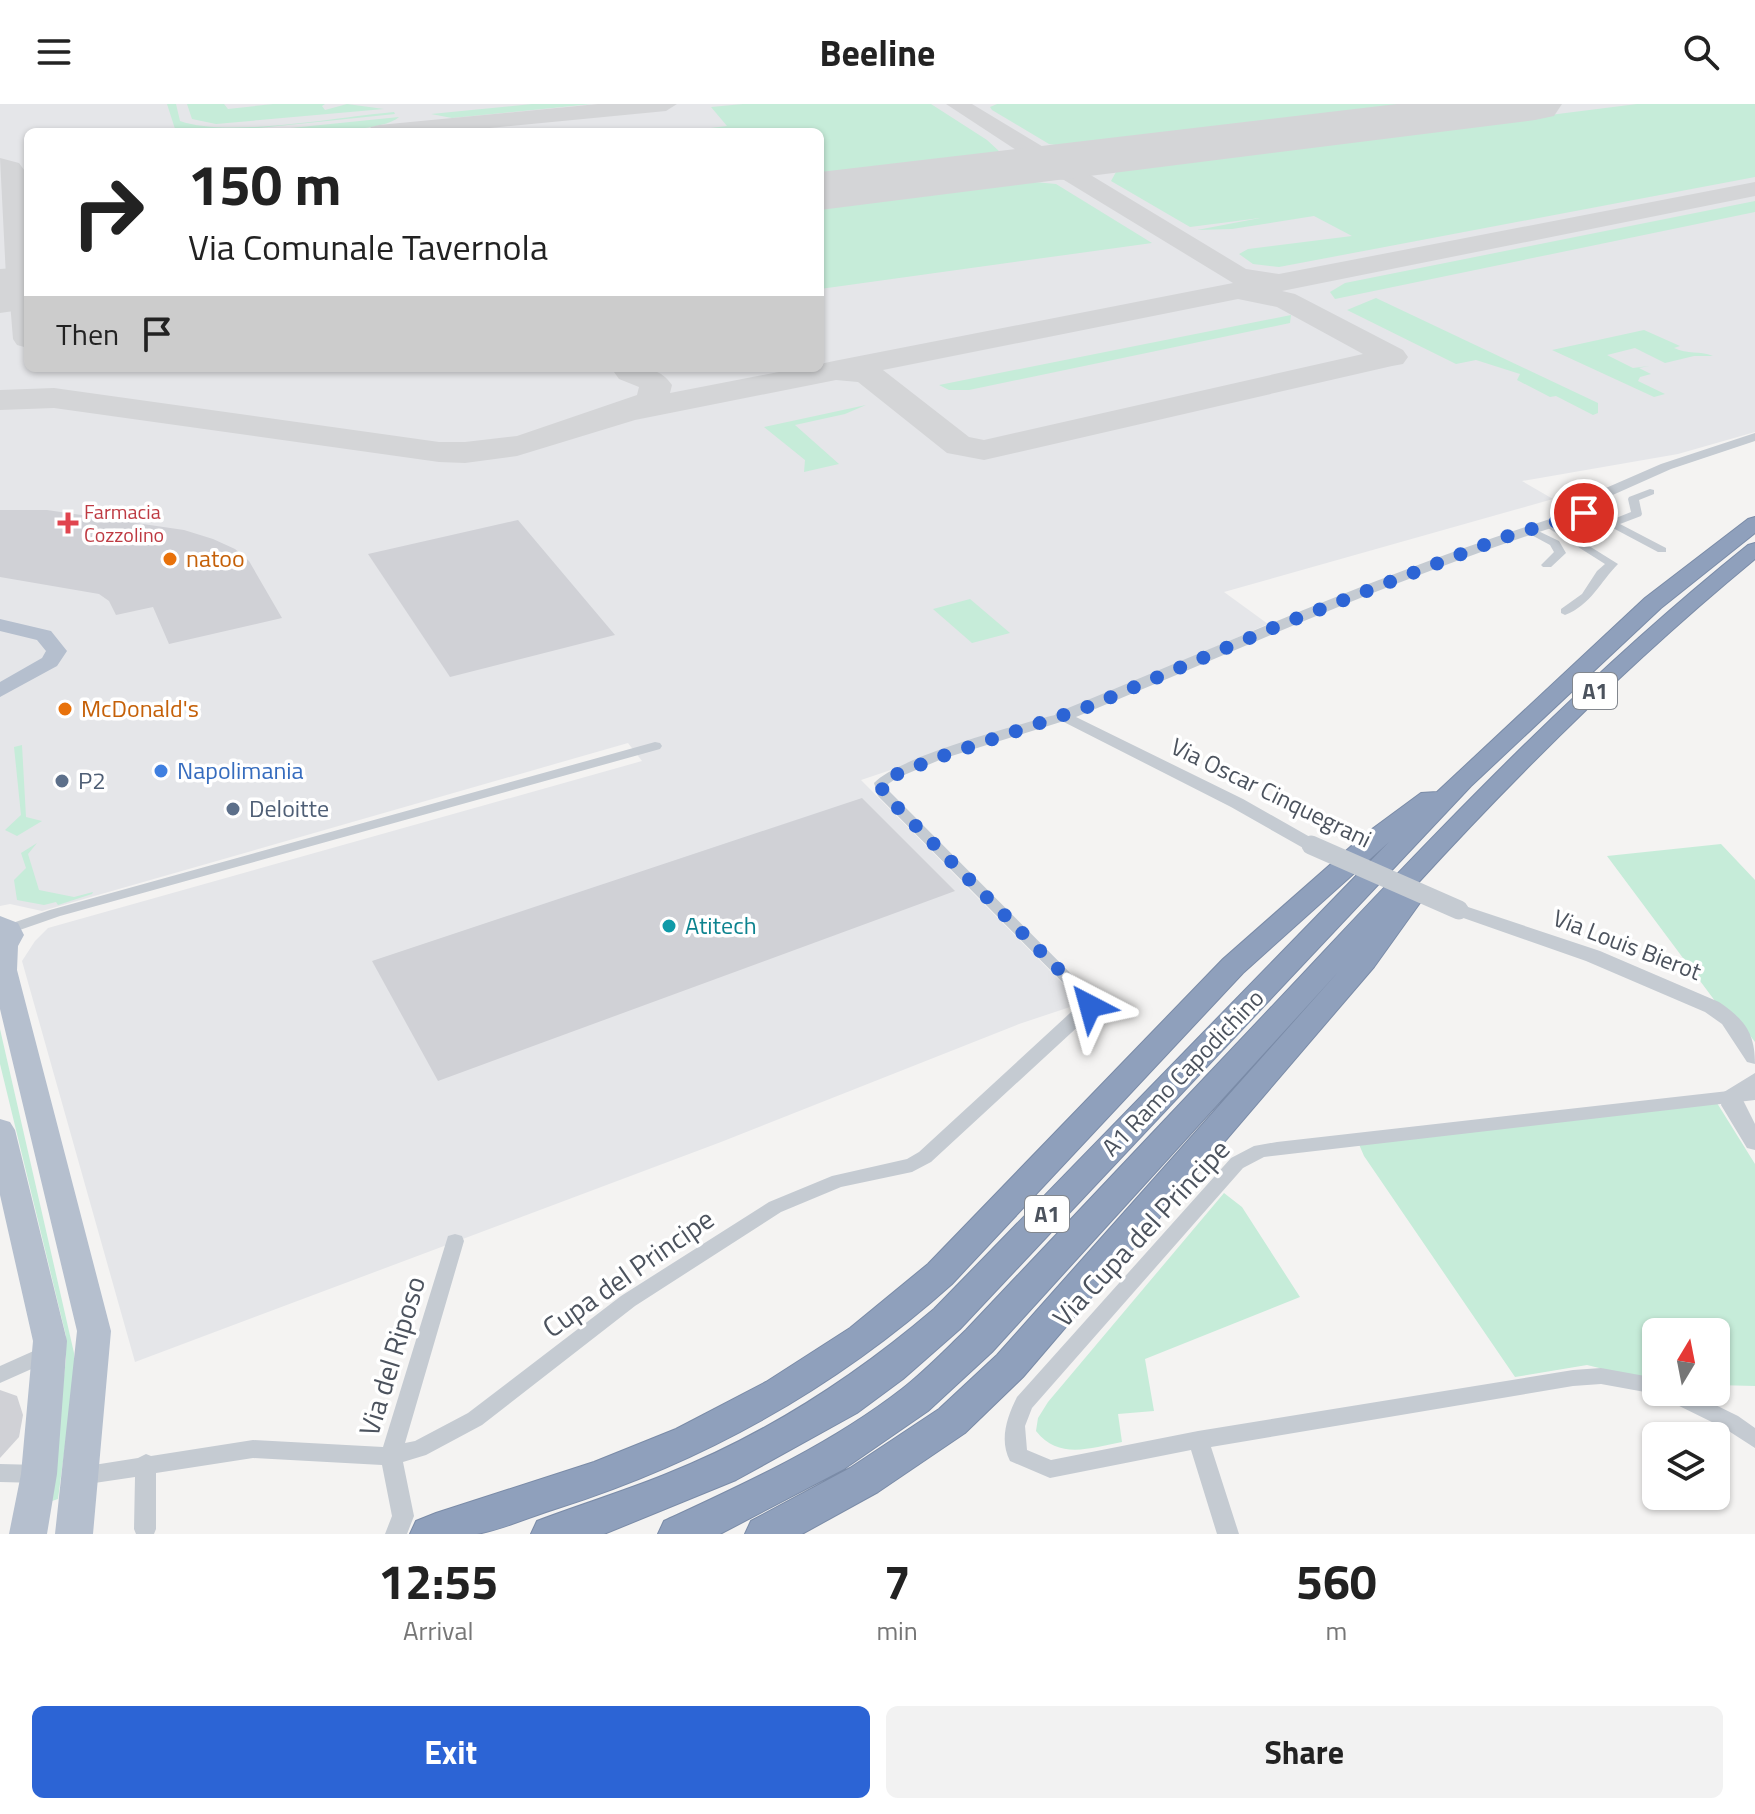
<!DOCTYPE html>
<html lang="en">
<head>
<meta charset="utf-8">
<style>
	body { margin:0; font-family:"Titillium Web",sans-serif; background:#f2f2f2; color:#222; height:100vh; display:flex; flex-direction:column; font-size:30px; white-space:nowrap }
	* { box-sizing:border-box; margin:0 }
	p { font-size:26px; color:#767676 }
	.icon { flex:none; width:44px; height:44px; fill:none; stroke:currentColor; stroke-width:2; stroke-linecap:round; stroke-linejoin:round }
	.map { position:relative; height:1430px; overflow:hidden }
	.drawer { display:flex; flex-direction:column; background:#fff; flex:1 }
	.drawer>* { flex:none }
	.guide { position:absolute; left:24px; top:24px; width:800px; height:244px; border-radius:12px; box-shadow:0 2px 6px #0004; background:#fff; color:#222; overflow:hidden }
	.needle { width:52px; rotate:10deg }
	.buttons { position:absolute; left:1642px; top:1214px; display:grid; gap:16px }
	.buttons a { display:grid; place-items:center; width:88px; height:88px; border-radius:12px; background:#fff; box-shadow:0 2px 6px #0004; font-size:40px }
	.pin { position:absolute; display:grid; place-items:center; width:68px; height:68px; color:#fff; margin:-34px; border:4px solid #fff; border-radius:50%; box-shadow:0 2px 8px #0007 }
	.me { position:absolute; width:88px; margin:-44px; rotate:321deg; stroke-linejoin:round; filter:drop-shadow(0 0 6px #0008) }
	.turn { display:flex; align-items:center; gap:28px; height:168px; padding:0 32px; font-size:36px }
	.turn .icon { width:104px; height:104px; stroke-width:2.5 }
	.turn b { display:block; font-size:56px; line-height:68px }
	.then { display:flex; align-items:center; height:76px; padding:0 32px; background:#0003; gap:16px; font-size:30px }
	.eta { display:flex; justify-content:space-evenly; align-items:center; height:136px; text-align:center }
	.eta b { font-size:48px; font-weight:700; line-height:56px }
	.cta { display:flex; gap:16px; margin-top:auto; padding:16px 32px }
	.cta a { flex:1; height:92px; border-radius:12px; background:#2c64d5; color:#fff; font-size:32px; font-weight:700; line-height:92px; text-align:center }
	.cta a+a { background:#f2f2f2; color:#222 }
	header { display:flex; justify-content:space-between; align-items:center; height:104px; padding:0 32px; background:#fff; font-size:36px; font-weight:700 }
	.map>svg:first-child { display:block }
	.airport { fill:#e5e6e9; fill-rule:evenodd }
	.green { fill:#c6ecd9 }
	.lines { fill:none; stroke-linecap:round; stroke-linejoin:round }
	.taxiway { fill:#d4d5d7; fill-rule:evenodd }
	.runway { fill:#d4d5d7; fill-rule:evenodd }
	.building { fill:#d0d1d6 }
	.motorway-casing { stroke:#7a8ba7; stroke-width:2 }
	.minor { fill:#c5cbd2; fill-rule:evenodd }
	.tertiary { fill:#c5cbd2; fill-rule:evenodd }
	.primary { fill:#b5bfce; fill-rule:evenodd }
	.motorway { fill:#8fa0bc; fill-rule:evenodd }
	.tertiary-bridge { stroke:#c5cbd2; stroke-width:19 }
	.route { stroke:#2c64d5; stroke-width:14; stroke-dasharray:0 25.2 }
	.health-dot { fill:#e0444e; stroke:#fff; stroke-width:3 }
	.food-dot { fill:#e8710a; stroke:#fff; stroke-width:3 }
	.shop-dot { fill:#3f7fe0; stroke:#fff; stroke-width:3 }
	.service-dot { fill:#5c6f8a; stroke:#fff; stroke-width:3 }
	.culture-dot { fill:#0f9aa8; stroke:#fff; stroke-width:3 }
	.labels { text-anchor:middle; stroke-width:7; stroke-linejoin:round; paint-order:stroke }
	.far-health-label { font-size:20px; fill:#be3a42; stroke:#fff; text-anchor:start }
	.shield { fill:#fff; stroke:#82878e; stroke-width:2 }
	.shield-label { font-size:22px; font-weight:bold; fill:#4c535e }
	.food-label { font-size:24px; fill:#c56008; stroke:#fff; text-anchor:start }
	.shop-label { font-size:24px; fill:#366cbe; stroke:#fff; text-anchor:start }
	.service-label { font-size:24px; fill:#4e5e75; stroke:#fff; text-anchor:start }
	.street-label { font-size:24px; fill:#4c535e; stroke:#fff }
	.culture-label { font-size:24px; fill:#0d838f; stroke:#fff; text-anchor:start }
	.near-street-label { font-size:28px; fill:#4c535e; stroke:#fff }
</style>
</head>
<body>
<header><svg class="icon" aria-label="menu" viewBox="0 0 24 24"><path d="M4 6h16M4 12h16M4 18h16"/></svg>Beeline<svg class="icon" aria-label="search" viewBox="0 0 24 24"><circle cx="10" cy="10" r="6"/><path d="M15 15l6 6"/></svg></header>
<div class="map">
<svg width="1755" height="1430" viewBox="0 0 1755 1430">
	<rect width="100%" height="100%" fill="#f4f3f2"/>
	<!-- airport -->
	<path class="airport" d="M0,0H1755V328L1678,350L1522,377L1553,395L1224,488L1268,520L1076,604L861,676L1082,899L1019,920L721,1038L135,1258L22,857L35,837L48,824L642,657L628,639L42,807L10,800L0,802ZM28,28H820V264H28Z"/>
	<!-- green -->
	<g class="green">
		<path d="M167,0H176L180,17C229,34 338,13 394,8L395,10L220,28H176Z"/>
		<polygon points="187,0 224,0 228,5 273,0 325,0 322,2 325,6 347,0 384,5 216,20 192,15"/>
		<polygon points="532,0 592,0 452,14 431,10"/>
		<polygon points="743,0 931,0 987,36 1000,48 993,52 820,73 820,28 679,28 727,22 711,3"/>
		<polygon points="997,0 1435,0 1069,43 1049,40 992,6 990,3"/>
		<polygon points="1637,0 1755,0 1755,73 1279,163 1253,160 1239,150 1248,145 1352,132 1314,112 1232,125 1197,126 1260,114 1190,123 1111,77 1116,68 1127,64"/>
		<path d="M399,13C379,31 281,28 252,28Z"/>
		<polygon points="1024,77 1056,80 1152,139 820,185 820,102"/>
		<polygon points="1755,97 1755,108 1335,195 1330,188 1345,179"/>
		<polygon points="1376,194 1598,299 1598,309 1593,311 1556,292 1550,293 1517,276 1520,270 1476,256 1456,260 1347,206"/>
		<polygon points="1291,211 1290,219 969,286 949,286 939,281"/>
		<path d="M1644,226L1680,242L1674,244C1688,251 1699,246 1713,252H1694L1665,259L1635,244L1607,251L1633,264L1649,262L1639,264L1651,270L1640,273L1638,277L1665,290L1654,293L1552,246Z"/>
		<polygon points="866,301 845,310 795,321 839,360 804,368 805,356 764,323"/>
		<polygon points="970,495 1010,529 972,539 933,505"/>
		<polygon points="22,641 26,713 42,717 17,732 5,726 21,711 14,643"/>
		<polygon points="37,739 28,750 39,786 74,793 93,788 92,790 58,801 56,798 44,801 17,796 14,776 26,764 21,749"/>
		<polygon points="1721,740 1755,776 1755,938 1736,913 1718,901 1607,752"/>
		<polygon points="0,925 74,1249 74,1274 58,1395 49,1398 66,1255 66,1232 0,960"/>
		<polygon points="1717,999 1755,1060 1755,1282 1716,1281 1716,1228 1656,1228 1656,1278 1587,1261 1515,1273 1364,1052 1358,1038"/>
		<path d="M1224,1089L1242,1103L1300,1193L1145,1255L1154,1307L1118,1310L1122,1338C1090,1344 1059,1356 1036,1327L1038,1314L1048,1298Z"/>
	</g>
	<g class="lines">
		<!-- taxiway -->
		<g class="taxiway">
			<polygon points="598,0 677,0 666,7 449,28 368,28 371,23 379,21"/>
			<path d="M946,0H972L1045,44L1076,50L1080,55L1070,62L1079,64L1246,165L1279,170L1755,78V92L1282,187L1295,190L1403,246L1408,253L1403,260L1392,262L984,356L947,349L858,278L836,276L635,316L517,352L465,359L439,358L54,304L0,306V286L54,284L439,338H465L517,332L637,291L639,283L619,275L614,268L617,264C639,264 658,261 672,281L670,289L799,264H820V260L834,257L1233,179L1064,76L1011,68L1008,63L1011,58L1020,56L1054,60L1030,55ZM1238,195L1277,203L1363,250L984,336L969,333L883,266Z"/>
			<polygon points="0,54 19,59 27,70 28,244 17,241 13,235 10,198 0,197 0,176 6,173"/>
			<polygon points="827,79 836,81 839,86 836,91 820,96 820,80"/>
		</g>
		<!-- runway -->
		<g class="runway">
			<polygon points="1397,0 1562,0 1554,12 1535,16 820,106 820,68"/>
			<polygon points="28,163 28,205 0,209 0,165"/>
		</g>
	</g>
	<!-- building -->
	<g class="building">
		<polygon points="0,406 47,406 184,426 213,435 235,445 249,457 282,514 169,540 153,503 116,511 109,497 99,490 0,473"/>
		<polygon points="518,416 615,531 450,573 368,450"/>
		<polygon points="862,694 955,787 438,977 372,857"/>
		<polygon points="0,1286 17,1292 23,1311 19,1333 0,1354"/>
	</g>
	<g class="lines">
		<!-- motorway casing -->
		<g class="motorway-casing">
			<g id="motorway">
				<path d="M1755,413V429L1661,504L1471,682L960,1225L903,1275L857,1309L736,1376L604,1430H531L537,1417C579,1401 622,1388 664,1371C765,1331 852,1275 934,1205L1389,738L1243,869L952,1180C837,1283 706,1357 558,1404C532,1412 504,1425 477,1430C456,1430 431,1430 410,1430L416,1417L436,1409L594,1358L676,1325L766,1278L850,1224L928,1160L1223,855L1364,731L1421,689L1437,688L1645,494L1748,415Z"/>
				<path d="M1755,439V455C1635,554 1521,666 1416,781L1423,783L1427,789L1374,863L1023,1273L965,1329L878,1388L802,1430H745L751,1417L850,1364L939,1305L997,1251L1339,867L992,1248L928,1307L844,1365L720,1430H658L664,1417C746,1379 830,1341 902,1285C925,1267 945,1246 966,1226C1077,1109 1188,991 1299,874C1441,722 1586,571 1748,441Z"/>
			</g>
		</g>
		<!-- minor -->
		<g class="minor">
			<polygon points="1650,385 1654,386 1654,390 1639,396 1642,410 1641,412 1620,420 1666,444 1666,448 1658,448 1579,406 1584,403 1588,404 1611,416 1631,408 1628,395 1629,393"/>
			<path d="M1549,417L1618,460C1600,478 1591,501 1565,511L1561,509V505L1582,490L1597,467L1605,460L1545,422V418Z"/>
			<polygon points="1530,423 1559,437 1566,449 1551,463 1543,463 1541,461 1554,448 1550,441 1526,428 1525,426"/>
			<path d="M1062,609L1068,613L1067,616L942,655L897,674L888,680L890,688L1098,897L1096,906L931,1058L912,1068L841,1083L781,1108L635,1202L482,1321L426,1351L403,1358L414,1412L407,1430H385L392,1412L382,1361L253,1354L156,1369V1425L154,1430H136L134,1425L135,1373L81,1381L74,1379L70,1372L74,1365L81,1363L138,1354L146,1350L151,1352L253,1336L383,1343L448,1132L455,1130L462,1132L464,1137L405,1339L415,1337L468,1309L621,1192L769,1098L832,1072L907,1055L919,1048L1082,898L878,692L874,679C900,652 1021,620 1062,609Z"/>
			<polygon points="655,638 660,639 662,642 660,645 60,812 14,828 4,828 1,825 4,822 50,806"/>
			<path d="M1755,984V996L1264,1053L1243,1064L1032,1304L1025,1322L1027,1346L1051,1356L1198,1327L1573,1266L1601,1264L1656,1274V1288H1689L1738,1312L1755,1324V1344L1724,1324L1663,1294L1660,1289L1656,1290L1601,1280L1573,1282L1211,1343L1239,1430H1217L1191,1346L1050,1374L1010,1357C999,1336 1007,1313 1017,1293L1231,1054L1254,1042L1277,1038Z"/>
			<polygon points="47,1241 54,1243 57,1249 54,1255 0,1279 0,1262"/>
			<polygon points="0,1360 39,1361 46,1363 49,1370 46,1377 39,1379 0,1378"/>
		</g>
		<!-- tertiary -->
		<g class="tertiary">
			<path d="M1755,329V337L1671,365L1588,402L1589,412C1413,466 1245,543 1076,613L1243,695L1317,737L1320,741L1317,745H1305L1231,703L1054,613L1056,609C1228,539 1398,461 1576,407V397L1661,360Z"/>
			<path d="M1459,800L1600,847L1719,898C1745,916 1755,929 1755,960L1747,958L1722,920L1705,908L1586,857L1452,810L1449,806L1452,802Z"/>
			<polygon points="1755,969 1755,988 1743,996 1755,1020 1755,1046 1747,1044 1721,1001 1724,988"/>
		</g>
		<!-- primary -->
		<g class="primary">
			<polygon points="0,515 51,527 67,547 57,562 0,593 0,578 42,554 46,547 37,536 0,527"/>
			<polygon points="0,812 18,819 24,831 18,842 17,866 111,1227 93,1430 55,1430 77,1227 0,905"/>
			<polygon points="0,1015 10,1018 15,1026 67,1237 57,1370 47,1430 9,1430 21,1370 33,1237 0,1091"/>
		</g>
		<!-- motorway -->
		<use href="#motorway" class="motorway"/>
		<!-- tertiary-bridge -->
		<polyline class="tertiary-bridge" points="1311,741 1459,806"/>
	</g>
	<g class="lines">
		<!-- route -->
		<polyline class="route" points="1090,902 1090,897 883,689 881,679 885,675 937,654 1090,602 1280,521 1502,434 1584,409"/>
	</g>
	<!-- markers -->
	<path class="health-dot" d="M64 407h8v8h8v8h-8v8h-8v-8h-8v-8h8z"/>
	<g class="food-dot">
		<circle cx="170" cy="455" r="8"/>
		<circle cx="65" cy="605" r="8"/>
	</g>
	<circle class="shop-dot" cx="161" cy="667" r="8"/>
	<g class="service-dot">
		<circle cx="62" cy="677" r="8"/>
		<circle cx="233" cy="705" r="8"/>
	</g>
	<circle class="culture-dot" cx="669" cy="822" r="8"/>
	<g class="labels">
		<!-- far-health labels -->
		<g class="far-health-label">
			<text x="84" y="415">Farmacia<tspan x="84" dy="23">Cozzolino</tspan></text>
		</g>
		<!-- shield labels -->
		<g class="shield">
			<rect x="1573" y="569" width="44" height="36" rx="6"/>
			<rect x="1025" y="1092" width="44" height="36" rx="6"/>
		</g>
		<g class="shield-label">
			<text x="1595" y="595">A1</text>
			<text x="1047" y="1118">A1</text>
		</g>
		<!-- food labels -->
		<g class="food-label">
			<text x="186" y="463">natoo</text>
			<text x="81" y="613">McDonald's</text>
		</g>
		<!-- shop labels -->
		<g class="shop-label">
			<text x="177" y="675">Napolimania</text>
		</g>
		<!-- service labels -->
		<g class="service-label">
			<text x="78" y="685">P2</text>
			<text x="249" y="713">Deloitte</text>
		</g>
		<!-- street labels -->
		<g class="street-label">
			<text transform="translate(1271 689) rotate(26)" y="8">Via Oscar Cinquegrani</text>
			<text transform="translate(1627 841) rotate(21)" y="8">Via Louis Bierot</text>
			<text transform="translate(1183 969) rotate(-46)" y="8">A1 Ramo Capodichino</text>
		</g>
		<!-- culture labels -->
		<g class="culture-label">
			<text x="685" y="830">Atitech</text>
		</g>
		<!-- near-street labels -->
		<g class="near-street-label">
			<text transform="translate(1141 1129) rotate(-47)" y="10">Via Cupa del Principe</text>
			<text transform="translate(628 1169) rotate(-35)" y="10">Cupa del Principe</text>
			<text transform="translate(392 1252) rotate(-73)" y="10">Via del Riposo</text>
		</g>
	</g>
</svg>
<div class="buttons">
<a><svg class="needle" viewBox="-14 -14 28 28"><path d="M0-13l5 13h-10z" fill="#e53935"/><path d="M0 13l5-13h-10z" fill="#767676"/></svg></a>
<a><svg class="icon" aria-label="layers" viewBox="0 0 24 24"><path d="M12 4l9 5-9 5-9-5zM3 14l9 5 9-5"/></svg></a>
</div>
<div class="pin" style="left:1584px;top:409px;background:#d93025"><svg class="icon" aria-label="arrive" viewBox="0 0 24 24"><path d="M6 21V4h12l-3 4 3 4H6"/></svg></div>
<svg class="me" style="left:1090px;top:902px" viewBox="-20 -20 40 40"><path d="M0-17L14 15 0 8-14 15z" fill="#2c64d5" stroke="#fff" stroke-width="4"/></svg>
<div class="guide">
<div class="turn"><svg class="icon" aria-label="right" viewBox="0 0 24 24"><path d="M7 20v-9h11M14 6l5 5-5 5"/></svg><div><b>150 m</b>Via Comunale Tavernola</div></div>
<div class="then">Then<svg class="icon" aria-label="arrive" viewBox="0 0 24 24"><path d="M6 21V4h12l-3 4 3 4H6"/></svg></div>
</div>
</div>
<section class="drawer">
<div class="eta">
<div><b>12:55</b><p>Arrival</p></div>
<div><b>7</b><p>min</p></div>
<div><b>560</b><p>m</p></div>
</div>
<div class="cta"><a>Exit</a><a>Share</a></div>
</section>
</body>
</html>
